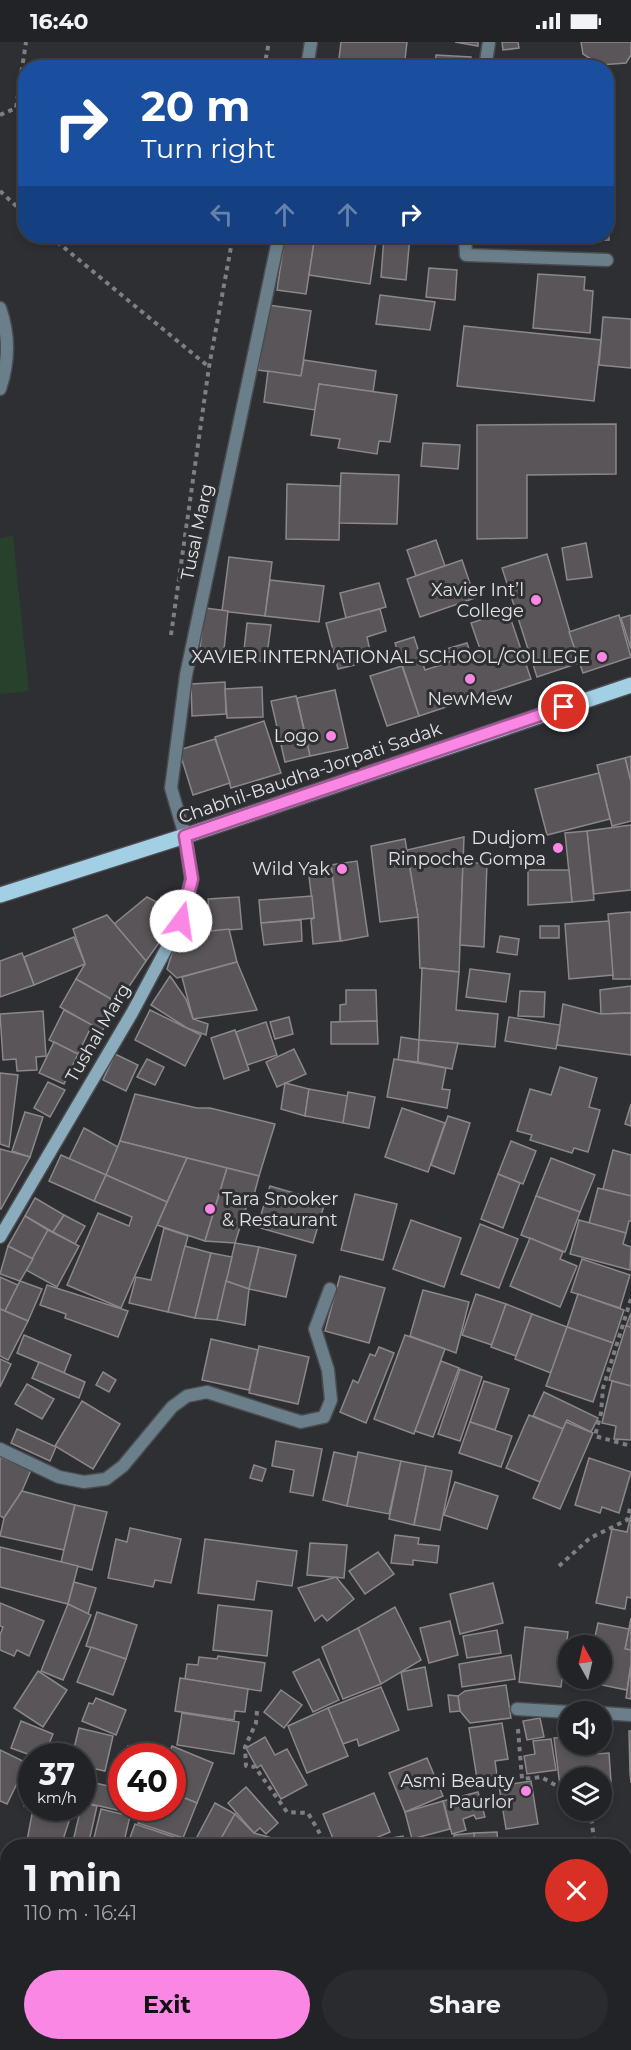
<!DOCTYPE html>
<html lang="en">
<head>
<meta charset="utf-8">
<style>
	body { margin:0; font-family:Montserrat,sans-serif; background:#2a2b2e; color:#f1f3f6; height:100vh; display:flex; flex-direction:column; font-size:22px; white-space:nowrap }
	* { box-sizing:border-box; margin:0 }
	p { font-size:20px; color:#a2a4a7 }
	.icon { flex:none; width:33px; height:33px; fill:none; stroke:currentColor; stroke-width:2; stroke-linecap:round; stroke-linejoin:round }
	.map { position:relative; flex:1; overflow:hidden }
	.sheet { position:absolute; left:0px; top:1797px; width:632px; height:212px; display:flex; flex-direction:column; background:#222326; border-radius:24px 24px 0 0; box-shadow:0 3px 9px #0003,0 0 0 2px #3f4043 }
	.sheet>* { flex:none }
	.top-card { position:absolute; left:18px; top:18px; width:596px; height:183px; border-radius:24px; box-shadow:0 3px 9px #0003,0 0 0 2px #3f4043; background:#1a4fa0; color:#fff; overflow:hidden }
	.needle { width:39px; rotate:352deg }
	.tools { position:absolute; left:558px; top:1593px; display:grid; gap:12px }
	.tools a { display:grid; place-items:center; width:54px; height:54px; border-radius:50%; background:#222326; box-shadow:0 3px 9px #0003,0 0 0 2px #3f4043; font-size:30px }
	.speed { position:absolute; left:18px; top:1701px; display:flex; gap:12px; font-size:30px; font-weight:700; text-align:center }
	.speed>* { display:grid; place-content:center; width:78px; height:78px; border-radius:50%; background:#222326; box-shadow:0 3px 9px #0003,0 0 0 2px #3f4043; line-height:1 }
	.speed small { font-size:15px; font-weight:400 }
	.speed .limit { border:9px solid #d22; background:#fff; color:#111 }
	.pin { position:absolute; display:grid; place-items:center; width:51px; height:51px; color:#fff; margin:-26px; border:3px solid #fff; border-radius:50%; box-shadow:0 2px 6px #0007 }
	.me { position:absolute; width:66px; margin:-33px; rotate:14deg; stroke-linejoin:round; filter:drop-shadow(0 0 4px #0008) }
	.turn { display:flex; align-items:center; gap:21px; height:126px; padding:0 24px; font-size:27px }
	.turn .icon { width:78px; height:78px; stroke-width:2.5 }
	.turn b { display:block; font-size:42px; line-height:51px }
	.lanes { display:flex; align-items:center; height:57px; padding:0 24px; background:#0003; justify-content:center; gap:30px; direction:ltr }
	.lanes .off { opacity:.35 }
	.round { display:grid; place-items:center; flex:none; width:63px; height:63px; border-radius:32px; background:#2a2b2e }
	.head { display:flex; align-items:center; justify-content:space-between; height:102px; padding:0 24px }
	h1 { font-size:36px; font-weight:700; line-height:45px }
	.button { display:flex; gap:12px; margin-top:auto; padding:12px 24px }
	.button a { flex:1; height:69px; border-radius:36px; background:#fb87e5; color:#111; font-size:24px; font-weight:700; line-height:69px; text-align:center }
	.button a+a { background:#2a2b2e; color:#f1f3f6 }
	.status { display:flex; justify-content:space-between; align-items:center; height:42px; padding:0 30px; background:#222326; direction:ltr }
	.status svg { height:16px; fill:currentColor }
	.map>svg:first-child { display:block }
	.green { fill:#27412c }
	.building { fill:#595558; stroke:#8b878a; stroke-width:1.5 }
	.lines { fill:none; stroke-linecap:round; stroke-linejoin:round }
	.lane-casing { stroke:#4b4c4f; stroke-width:15 }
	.street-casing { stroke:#4b4c4f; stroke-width:15 }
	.secondary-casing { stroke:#4b4c4f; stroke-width:15 }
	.primary-casing { stroke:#4b4c4f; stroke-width:18 }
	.path { stroke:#7f7f83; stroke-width:4; stroke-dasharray:4.5 4.5; stroke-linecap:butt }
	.lane { stroke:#6a7f8a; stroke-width:12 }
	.street { stroke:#6a7f8a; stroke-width:12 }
	.secondary { stroke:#8aacbd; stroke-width:12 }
	.primary { stroke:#a3cfe5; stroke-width:15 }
	.route-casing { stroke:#a35895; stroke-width:15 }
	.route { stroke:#fb87e5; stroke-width:10 }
	.poi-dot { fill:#fb87e5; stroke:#2e2f33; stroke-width:2 }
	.labels { text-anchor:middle; stroke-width:6; stroke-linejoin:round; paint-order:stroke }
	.street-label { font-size:18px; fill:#e2e2e4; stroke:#2e2f33 }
	.poi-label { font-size:18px; fill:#e2e2e4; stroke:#2e2f33; text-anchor:end }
</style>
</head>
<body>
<div class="status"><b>16:40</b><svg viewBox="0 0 49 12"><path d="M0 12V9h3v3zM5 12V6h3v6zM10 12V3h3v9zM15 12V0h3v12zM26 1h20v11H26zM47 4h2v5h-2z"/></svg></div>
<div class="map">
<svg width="631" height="2008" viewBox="0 0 631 2008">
	<rect width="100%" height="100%" fill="#2e2f33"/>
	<!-- green -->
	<polygon class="green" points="13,494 29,649 0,652 0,496"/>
	<!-- building -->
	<g class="building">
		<polygon points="341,0 407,0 404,26 338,25"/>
		<polygon points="455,0 478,0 478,4"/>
		<polygon points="502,0 518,0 519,6 503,8"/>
		<polygon points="581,0 631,0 631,13 626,21 600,23 583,12"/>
		<polygon points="436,13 471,15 470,26 435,26"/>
		<polygon points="606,127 609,198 547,200 547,194 606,194"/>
		<polygon points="285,194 315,194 306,252 277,248"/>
		<polygon points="315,194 377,194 370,242 309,233"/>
		<polygon points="384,194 410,194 406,238 381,235"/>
		<polygon points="429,226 457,228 455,258 426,255"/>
		<polygon points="538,232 585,235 584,248 593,249 590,291 533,286"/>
		<polygon points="380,253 435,260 430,288 376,282"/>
		<polygon points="268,263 311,269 301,334 258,328"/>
		<polygon points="603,275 631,277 631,326 599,323"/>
		<polygon points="464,284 601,298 594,359 457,344"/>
		<polygon points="304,318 376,329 373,350 319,342 315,368 264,360 268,329 301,334"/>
		<polygon points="319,342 397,353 390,400 379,399 377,412 338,406 340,397 311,393"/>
		<polygon points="616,382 616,432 527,433 527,496 477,497 477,383"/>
		<polygon points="423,401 460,403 458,427 421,424"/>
		<polygon points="341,431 399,433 397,482 339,481"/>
		<polygon points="287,442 340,444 339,498 286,497"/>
		<polygon points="436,498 445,524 416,534 407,508"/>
		<polygon points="586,501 592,535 567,538 562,506"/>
		<polygon points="547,512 579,621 537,635 502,526"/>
		<polygon points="229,515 272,520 265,574 222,569"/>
		<polygon points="462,518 475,556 420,575 407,537"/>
		<polygon points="270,538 324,544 319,580 265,574"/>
		<polygon points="379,541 386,565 346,576 340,551"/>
		<polygon points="205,566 228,569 223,617 199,614"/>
		<polygon points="380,567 386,589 367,595 370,609 357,613 359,622 338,627 326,581"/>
		<polygon points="508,569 531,637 419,674 395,601 414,595 425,628 450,620 446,607 467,601 470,610 480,607 471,581"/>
		<polygon points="619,573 631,615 583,631 569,590"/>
		<polygon points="631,573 631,607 621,576"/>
		<polygon points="247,581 271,583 266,620 243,617"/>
		<polygon points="402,624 419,674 387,684 370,634"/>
		<polygon points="225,640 226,672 192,674 191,642"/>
		<polygon points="262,645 263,675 227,676 225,647"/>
		<polygon points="335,648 348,706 310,714 297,656"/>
		<polygon points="296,654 310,714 285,720 271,659"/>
		<polygon points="264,679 281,731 231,746 215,695"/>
		<polygon points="215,697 230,741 193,753 179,708"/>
		<polygon points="631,714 631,740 625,716"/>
		<polygon points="625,716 631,740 631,779 612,784 597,723"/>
		<polygon points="599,731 610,777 547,793 535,747"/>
		<polygon points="631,783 631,848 594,852 587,789"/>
		<polygon points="587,789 594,858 572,860 565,791"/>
		<polygon points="464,795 459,930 420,926 418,875 407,808"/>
		<polygon points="405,797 418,875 380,880 371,804"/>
		<polygon points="357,819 368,894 341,899 331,823"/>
		<polygon points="463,821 487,821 484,905 460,903"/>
		<polygon points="331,823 340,899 313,902 311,878 314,876 308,826"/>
		<polygon points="528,828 569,828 572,860 528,863"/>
		<polygon points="312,854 314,876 261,881 259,858"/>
		<polygon points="147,855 172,868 176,877 146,919 114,882"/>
		<polygon points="239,855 242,887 211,889 208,857"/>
		<polygon points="631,870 631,937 613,937 608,872"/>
		<polygon points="107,873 146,919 118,961 76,937 85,922 73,887"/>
		<polygon points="210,874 211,889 229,887 237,920 177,936 167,927 183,877"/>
		<polygon points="301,878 302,899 264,903 261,881"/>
		<polygon points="609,879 613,933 569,937 565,882"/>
		<rect x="540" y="884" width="19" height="12"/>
		<polygon points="500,894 519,897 517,913 497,910"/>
		<polygon points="74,895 85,922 34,943 24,915"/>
		<polygon points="22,911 34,943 0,955 0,919"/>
		<polygon points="237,920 257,968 193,977 182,935"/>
		<polygon points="422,926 459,930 456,968 498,972 495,1005 419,998"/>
		<polygon points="470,927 510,932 506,960 466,955"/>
		<polygon points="170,934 186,957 193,977 208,982 206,993 187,986 151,963"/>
		<polygon points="76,937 118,961 102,989 60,965"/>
		<polygon points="631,944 631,971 601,972 600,948"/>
		<polygon points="346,948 376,948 377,979 340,980 340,963 346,962"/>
		<polygon points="520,949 545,950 544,975 518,974"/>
		<polygon points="563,962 601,972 631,971 631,1013 557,1003"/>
		<polygon points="64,968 92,983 78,1012 49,998"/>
		<polygon points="150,968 201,993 185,1024 135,998"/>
		<polygon points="43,969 46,1014 36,1015 37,1028 17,1029 16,1017 3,1018 0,972"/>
		<polygon points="289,975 293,992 275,997 270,980"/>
		<polygon points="509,975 560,983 556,1007 505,999"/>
		<polygon points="377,979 378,1002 331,1002 331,980"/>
		<polygon points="266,980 277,1013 247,1023 236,990"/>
		<polygon points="235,988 249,1028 224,1037 211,996"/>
		<polygon points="401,995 419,998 418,1020 398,1018"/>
		<polygon points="419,998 458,1001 452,1027 418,1020"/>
		<polygon points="54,1000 78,1012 64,1042 39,1031"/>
		<polygon points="294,1007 306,1032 277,1045 266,1020"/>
		<polygon points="115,1012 138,1023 126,1049 103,1038"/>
		<polygon points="147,1017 164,1025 155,1043 137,1035"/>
		<polygon points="394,1017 446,1026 442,1047 450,1048 447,1066 387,1055"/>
		<polygon points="560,1025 597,1036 589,1065 600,1068 588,1110 574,1106 572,1111 530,1098 532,1093 517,1089 530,1047 551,1053"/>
		<polygon points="0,1031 18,1033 9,1105 0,1102"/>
		<polygon points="48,1040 65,1048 50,1075 34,1066"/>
		<polygon points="285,1041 309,1047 305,1074 281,1067"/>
		<polygon points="309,1047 348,1054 343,1081 305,1074"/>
		<polygon points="348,1050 375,1055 369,1086 343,1081"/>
		<polygon points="135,1052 197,1066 210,1066 275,1082 259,1134 120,1099"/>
		<polygon points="631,1062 631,1084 625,1082"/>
		<polygon points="402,1066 445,1081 428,1130 385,1115"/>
		<polygon points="25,1070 43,1075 30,1115 12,1109"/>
		<polygon points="448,1074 470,1081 454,1132 431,1123"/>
		<polygon points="84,1086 118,1105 106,1133 69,1117"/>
		<polygon points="120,1099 187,1116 167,1160 106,1133"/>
		<polygon points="511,1099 536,1109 523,1142 498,1132"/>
		<polygon points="0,1107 30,1115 1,1167 0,1167"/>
		<polygon points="613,1108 631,1113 631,1154 603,1147"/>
		<polygon points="61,1113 106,1133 94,1159 49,1139"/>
		<polygon points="187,1116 227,1126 205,1199 157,1183"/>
		<polygon points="551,1116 595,1133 580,1170 536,1154"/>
		<polygon points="227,1126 259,1134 251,1164 247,1163 235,1201 205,1199"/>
		<polygon points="498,1132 520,1141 503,1186 481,1177"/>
		<polygon points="106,1133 167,1160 121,1266 67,1243 98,1171 129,1184 132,1175 94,1159"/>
		<polygon points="270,1144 325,1160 313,1201 257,1185"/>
		<polygon points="598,1146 631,1154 631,1179 629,1179 626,1191 589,1181"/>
		<polygon points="355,1152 397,1162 383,1218 341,1208"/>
		<polygon points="536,1154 580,1170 565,1210 521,1193"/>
		<polygon points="35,1156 64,1173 53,1190 25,1174"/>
		<polygon points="64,1173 85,1184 75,1202 53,1190"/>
		<polygon points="25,1174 48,1188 33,1217 8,1204"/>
		<polygon points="411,1178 461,1196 444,1245 393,1227"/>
		<polygon points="579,1178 626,1191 623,1202 631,1205 630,1228 570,1212"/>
		<polygon points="480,1182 518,1197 499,1246 461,1232"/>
		<polygon points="164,1186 188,1194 168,1270 129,1261 136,1235 151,1238"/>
		<polygon points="48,1188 79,1204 57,1245 26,1228"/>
		<polygon points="530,1196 563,1210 560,1217 577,1224 560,1265 510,1244"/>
		<polygon points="235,1201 259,1205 249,1247 226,1239"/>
		<polygon points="8,1204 33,1217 20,1239 0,1232"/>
		<polygon points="185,1204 211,1211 195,1276 168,1270"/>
		<polygon points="259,1205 296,1213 286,1255 249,1247"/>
		<polygon points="211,1211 232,1215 217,1278 195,1276"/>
		<polygon points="582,1217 630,1233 620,1266 571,1250"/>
		<polygon points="340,1234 385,1246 369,1301 325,1289"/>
		<polygon points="0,1235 18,1243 5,1269 0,1267"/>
		<polygon points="20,1239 42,1247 28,1279 5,1269"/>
		<polygon points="226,1239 249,1247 245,1283 217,1278"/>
		<polygon points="47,1243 128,1269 118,1295 65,1276 66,1272 40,1263"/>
		<polygon points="423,1248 469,1260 456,1311 410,1294"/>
		<polygon points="476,1252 506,1262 492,1303 462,1293"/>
		<polygon points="578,1252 624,1268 613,1301 567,1285"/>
		<polygon points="506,1262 532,1272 516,1314 491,1305"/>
		<polygon points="0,1267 28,1279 8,1318 0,1314"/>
		<polygon points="631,1271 631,1285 626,1284"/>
		<polygon points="532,1272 567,1285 551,1331 515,1317"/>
		<polygon points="626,1284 631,1285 631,1344 609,1338"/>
		<polygon points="567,1285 613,1301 593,1360 546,1344"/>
		<polygon points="24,1293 71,1313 64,1331 17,1311"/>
		<polygon points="405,1293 445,1307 414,1392 374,1377"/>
		<polygon points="211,1297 258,1308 249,1348 202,1338"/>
		<polygon points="259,1304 309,1315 298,1362 249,1351"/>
		<polygon points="379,1305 394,1311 366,1381 340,1370 353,1338 358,1341 370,1312 375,1314"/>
		<polygon points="0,1317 11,1322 0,1345"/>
		<polygon points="441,1319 459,1326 433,1395 415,1389"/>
		<polygon points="39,1320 85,1340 79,1356 32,1336"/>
		<polygon points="460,1327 482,1335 460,1399 438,1392"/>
		<polygon points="103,1330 116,1338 109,1350 96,1343"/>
		<polygon points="484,1339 509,1347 495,1388 470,1380"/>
		<polygon points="612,1339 631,1344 631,1398 614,1397 616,1384 602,1381"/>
		<polygon points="27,1342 54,1357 42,1377 15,1362"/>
		<polygon points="544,1350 598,1376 591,1390 567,1378 563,1387 533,1374"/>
		<polygon points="82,1359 120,1382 93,1427 55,1404"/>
		<polygon points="529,1373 563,1387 540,1440 506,1426"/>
		<polygon points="470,1380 512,1394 501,1425 459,1411"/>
		<polygon points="566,1380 593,1391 560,1467 533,1456"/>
		<polygon points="17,1387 56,1405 50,1419 11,1401"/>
		<polygon points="276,1399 322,1407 313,1454 290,1450 294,1428 272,1424"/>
		<polygon points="334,1410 357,1415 347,1464 323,1458"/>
		<polygon points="358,1410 401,1419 389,1472 347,1464"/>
		<polygon points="0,1415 31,1428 22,1449 4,1476 0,1474"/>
		<polygon points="589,1416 631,1430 619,1471 602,1465 600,1471 575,1463"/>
		<polygon points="401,1419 426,1424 414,1483 389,1477"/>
		<polygon points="254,1423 266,1427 262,1439 250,1436"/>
		<polygon points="426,1424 452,1429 440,1488 414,1483"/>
		<polygon points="455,1440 498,1454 487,1487 444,1473"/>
		<polygon points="22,1449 75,1463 64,1508 0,1494 4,1476"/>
		<polygon points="75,1463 107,1470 92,1528 61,1520"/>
		<polygon points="631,1473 631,1556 627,1555 625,1567 596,1561 612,1487 627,1490"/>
		<polygon points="130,1486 181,1497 171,1541 155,1538 153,1545 108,1536 116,1497 127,1500"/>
		<polygon points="395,1493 419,1496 418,1502 439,1504 437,1521 413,1518 413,1523 391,1521"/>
		<polygon points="205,1497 297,1509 292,1544 257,1539 254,1558 198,1551"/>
		<polygon points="310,1501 347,1503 344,1536 307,1533"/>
		<polygon points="0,1505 78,1524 68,1562 0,1545"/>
		<polygon points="378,1510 394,1532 365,1552 349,1529"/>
		<polygon points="336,1535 354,1557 327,1579 322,1573 315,1579 298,1546"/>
		<polygon points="74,1540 96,1546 88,1572 68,1562"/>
		<polygon points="493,1541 503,1581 460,1592 450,1552"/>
		<polygon points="0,1561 44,1579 29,1614 17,1608 14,1614 0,1608 0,1593 3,1585 0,1584"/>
		<polygon points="68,1562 91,1573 63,1638 41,1629"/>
		<polygon points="218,1563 272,1569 267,1614 213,1608"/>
		<polygon points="395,1565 421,1618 381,1642 358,1586"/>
		<polygon points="97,1570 137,1583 126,1617 86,1604"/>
		<polygon points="631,1576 631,1608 625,1607"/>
		<polygon points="450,1579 458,1613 429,1621 420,1586"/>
		<polygon points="598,1581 629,1587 625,1607 631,1608 631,1622 627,1648 587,1640 587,1636 602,1636 602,1604 593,1604"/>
		<polygon points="525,1585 568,1590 561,1645 519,1640"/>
		<polygon points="358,1586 381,1642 343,1657 322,1605"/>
		<polygon points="497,1588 501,1611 467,1616 463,1594"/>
		<polygon points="91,1605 126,1617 113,1653 77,1640"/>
		<polygon points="511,1613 515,1637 462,1645 459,1622"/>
		<polygon points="218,1614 265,1621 261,1649 185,1637 187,1622 198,1623 199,1615 217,1617"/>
		<polygon points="319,1617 339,1658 313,1670 293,1630"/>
		<polygon points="631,1622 631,1657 626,1656"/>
		<polygon points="425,1625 432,1664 408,1668 401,1630"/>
		<polygon points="38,1629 67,1648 43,1685 14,1666"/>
		<polygon points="180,1636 248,1647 245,1670 235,1669 234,1678 175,1669"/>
		<polygon points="506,1643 511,1676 470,1681 460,1669 458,1654 465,1649"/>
		<polygon points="381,1645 399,1688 359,1704 357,1697 343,1702 328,1666"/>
		<polygon points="281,1648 302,1663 284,1686 264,1670"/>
		<polygon points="448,1653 458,1654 460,1669 450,1670"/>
		<polygon points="96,1656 126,1668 116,1693 82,1679 89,1661 93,1662"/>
		<polygon points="328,1666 348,1714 307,1731 288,1684"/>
		<polygon points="182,1671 239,1680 234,1712 177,1703"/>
		<polygon points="540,1676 544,1695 527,1698 523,1679"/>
		<polygon points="21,1679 53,1692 44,1714 33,1714 11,1706"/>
		<polygon points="502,1681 508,1717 495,1719 497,1733 477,1737 469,1686"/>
		<polygon points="79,1686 113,1694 105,1729 82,1724 82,1714 72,1714"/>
		<polygon points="629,1689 631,1689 631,1741 630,1731"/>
		<polygon points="265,1695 275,1713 287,1707 307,1743 281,1757 261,1723 257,1726 246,1706"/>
		<polygon points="568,1695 568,1702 595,1702 596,1712 609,1711 611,1740 602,1740 602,1736 568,1736 568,1743 560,1744 554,1696"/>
		<polygon points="551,1697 556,1728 527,1732 524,1714 535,1712 533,1699"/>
		<polygon points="128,1704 158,1714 124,1714"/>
		<polygon points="172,1704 213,1721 197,1761 172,1751 172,1714 168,1714"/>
		<polygon points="0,1708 27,1721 7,1762 0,1759"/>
		<polygon points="427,1716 443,1754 405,1770 389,1731"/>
		<polygon points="32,1730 32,1766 51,1766 50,1770 24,1764"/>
		<polygon points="86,1739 122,1747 122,1766 141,1766 139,1773 82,1760"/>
		<polygon points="531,1739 538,1782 506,1787 499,1744"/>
		<polygon points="246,1745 278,1781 266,1792 260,1786 254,1791 228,1761"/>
		<polygon points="478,1750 485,1775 476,1777 474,1773 463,1777 466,1788 452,1792 443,1759"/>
		<polygon points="172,1751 197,1761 183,1796 138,1781 146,1766 172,1766"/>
		<polygon points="374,1751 390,1790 359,1803 356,1796 336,1804 323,1772"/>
		<polygon points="443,1759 450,1787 412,1797 405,1770"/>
		<polygon points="82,1761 97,1764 88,1804 72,1804"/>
		<polygon points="215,1761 235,1772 217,1804 197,1795"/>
		<polygon points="50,1766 75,1766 74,1773 50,1768"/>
		<polygon points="101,1767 130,1774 123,1804 92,1804"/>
		<polygon points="32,1772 71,1773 61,1804 26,1804"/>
		<polygon points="235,1772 254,1791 272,1796 267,1804 226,1804 219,1800"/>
		<polygon points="135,1782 177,1796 174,1804 127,1804"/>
		<polygon points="497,1790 498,1804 475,1804 474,1791"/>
		<polygon points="474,1791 475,1804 455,1804 454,1793"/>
		<polygon points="403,1794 404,1804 369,1804 379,1798"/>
		<polygon points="550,1797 551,1804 499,1804"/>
		<polygon points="278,1798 316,1800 315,1804 276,1804"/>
		<polygon points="0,1814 8,1817 8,1837 4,1841 0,1839"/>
		<polygon points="8,1837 8,1869 0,1866 0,1847"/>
		<polygon points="0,1889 8,1893 8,1909 0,1925"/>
		<polygon points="8,1957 8,1985 0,1982 0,1974"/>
		<polygon points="0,1995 8,1998 8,2001 33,2008 0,2008"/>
		<polygon points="60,2001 117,2001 116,2008 60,2008"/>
		<polygon points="170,2001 193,2001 196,2008 172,2008"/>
		<polygon points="522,2001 554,2001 554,2008 521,2008"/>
		<polygon points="576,2001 604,2001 603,2008 575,2008"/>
	</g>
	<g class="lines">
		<!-- lane casing -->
		<g class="lane-casing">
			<g id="lane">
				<path d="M0,266C10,294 9,320 0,347"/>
				<polyline points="438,2008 439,2001"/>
			</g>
		</g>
		<!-- street casing -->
		<g class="street-casing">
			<g id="street">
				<polyline points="307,26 311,0"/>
				<polyline points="485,26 489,0"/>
				<polyline points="465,194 466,213 607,218"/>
				<polyline points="185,794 171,746 186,633 279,194"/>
				<polyline points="0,1407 59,1435 84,1440 106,1437 123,1424 172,1365 187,1354 207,1350 301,1380 324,1375 331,1358 328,1328 315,1287 330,1247"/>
				<polyline points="517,1667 569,1670"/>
				<polyline points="602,1671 631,1673"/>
			</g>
		</g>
		<!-- secondary casing -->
		<g class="secondary-casing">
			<polyline id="secondary" points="0,1195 132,971 181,879 191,837 185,794"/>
		</g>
		<!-- primary casing -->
		<g class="primary-casing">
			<polyline id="primary" points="0,853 185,794 631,643"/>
		</g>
		<!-- path -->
		<g class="path">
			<polyline points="264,26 269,0"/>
			<polyline points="0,73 16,66 26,0"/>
			<polyline points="0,149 26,173"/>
			<polyline points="50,194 209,325"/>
			<polyline points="171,593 209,325 233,194"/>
			<polyline points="631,1257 603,1346 601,1371 595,1394 631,1404"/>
			<polyline points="559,1524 590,1496 627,1478 631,1463"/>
			<polyline points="257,1669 256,1681 245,1705 246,1724 255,1725 287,1770 308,1771 327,1804"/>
			<polyline points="518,1687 522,1737 541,1735 568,1750"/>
			<polyline points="590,1768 595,1804"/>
			<polyline points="285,2008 285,2001"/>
			<polyline points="575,2008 575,2001"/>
		</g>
		<!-- lane -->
		<use href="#lane" class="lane"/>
		<!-- street -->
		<use href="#street" class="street"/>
		<!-- secondary -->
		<use href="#secondary" class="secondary"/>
		<!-- primary -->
		<use href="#primary" class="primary"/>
	</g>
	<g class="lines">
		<!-- route casing -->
		<g class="route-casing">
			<polyline id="route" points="181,879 192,837 185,794 564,665"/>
		</g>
		<!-- route -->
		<use href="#route" class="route"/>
	</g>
	<!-- markers -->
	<g class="poi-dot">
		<circle cx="536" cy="558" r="6"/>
		<circle cx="602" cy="615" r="6"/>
		<circle cx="470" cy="637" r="6"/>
		<circle cx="331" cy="694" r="6"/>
		<circle cx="558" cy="806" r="6"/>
		<circle cx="342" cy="827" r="6"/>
		<circle cx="210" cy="1167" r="6"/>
		<circle cx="526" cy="1749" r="6"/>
	</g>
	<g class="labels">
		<!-- street labels -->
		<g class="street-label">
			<text transform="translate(197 490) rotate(-78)" y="6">Tusal Marg</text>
			<text transform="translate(310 731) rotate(-19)" y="6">Chabhil-Baudha-Jorpati Sadak</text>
			<text transform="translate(98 991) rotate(-60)" y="6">Tushal Marg</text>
		</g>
		<!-- poi labels -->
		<g class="poi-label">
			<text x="524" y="554">Xavier Int’l<tspan x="524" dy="21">College</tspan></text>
			<text x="590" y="621">XAVIER INTERNATIONAL SCHOOL/COLLEGE</text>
			<text x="470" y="663" text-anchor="middle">NewMew</text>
			<text x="319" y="700">Logo</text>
			<text x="546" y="802">Dudjom<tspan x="546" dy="21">Rinpoche Gompa</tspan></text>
			<text x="330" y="833">Wild Yak</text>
			<text x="222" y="1163" text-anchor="start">Tara Snooker<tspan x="222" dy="21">&amp; Restaurant</tspan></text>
			<text x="514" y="1745">Asmi Beauty<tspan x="514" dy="21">Paurlor</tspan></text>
		</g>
	</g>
</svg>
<div class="tools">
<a><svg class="needle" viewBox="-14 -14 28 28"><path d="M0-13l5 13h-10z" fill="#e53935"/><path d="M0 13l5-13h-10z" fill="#a2a4a7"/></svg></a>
<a><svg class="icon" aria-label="sound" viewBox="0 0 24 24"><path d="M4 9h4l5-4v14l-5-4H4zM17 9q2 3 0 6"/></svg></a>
<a><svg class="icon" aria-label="layers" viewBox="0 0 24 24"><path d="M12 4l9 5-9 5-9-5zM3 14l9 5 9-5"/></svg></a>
</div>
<div class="speed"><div>37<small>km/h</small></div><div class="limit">40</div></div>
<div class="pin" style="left:564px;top:665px;background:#d93025"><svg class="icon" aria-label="arrive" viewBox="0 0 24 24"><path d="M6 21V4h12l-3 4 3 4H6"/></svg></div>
<svg class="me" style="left:181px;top:879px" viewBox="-20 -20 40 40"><circle r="19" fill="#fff"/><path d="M0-13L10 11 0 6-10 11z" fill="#fb87e5"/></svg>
<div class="top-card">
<div class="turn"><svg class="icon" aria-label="right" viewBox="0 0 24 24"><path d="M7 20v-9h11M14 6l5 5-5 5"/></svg><div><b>20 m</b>Turn right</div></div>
<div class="lanes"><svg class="icon off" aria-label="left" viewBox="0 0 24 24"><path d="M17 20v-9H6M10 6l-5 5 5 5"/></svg><svg class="icon off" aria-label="ahead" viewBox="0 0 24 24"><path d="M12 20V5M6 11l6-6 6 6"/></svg><svg class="icon off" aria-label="ahead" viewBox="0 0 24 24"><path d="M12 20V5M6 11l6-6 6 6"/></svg><svg class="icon" aria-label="right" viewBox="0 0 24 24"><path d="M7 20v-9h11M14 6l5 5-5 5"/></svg></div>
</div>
<section class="sheet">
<div class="head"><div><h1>1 min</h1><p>110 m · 16:41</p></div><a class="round" style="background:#d93025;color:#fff"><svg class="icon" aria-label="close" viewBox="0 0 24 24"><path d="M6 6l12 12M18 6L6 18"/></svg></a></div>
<div class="button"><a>Exit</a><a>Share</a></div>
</section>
</div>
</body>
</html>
